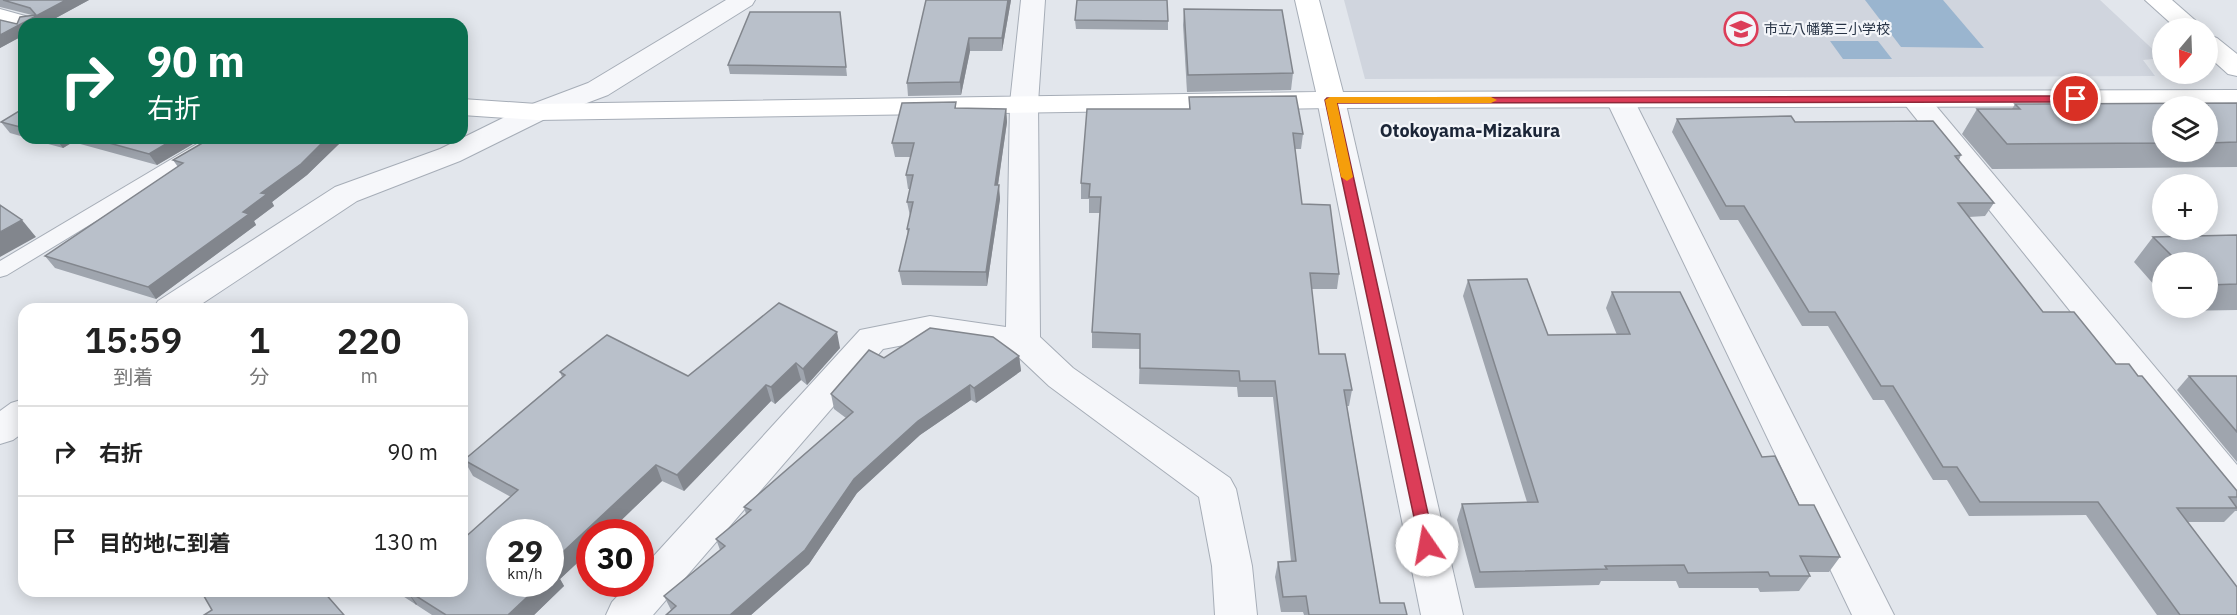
<!DOCTYPE html>
<html lang="ja">
<head>
<meta charset="utf-8">
<style>
	body { margin:0; font-family:"IBM Plex Sans","Noto Sans JP",sans-serif; background:#f6f6f6; color:#222; height:100vh; display:flex; flex-direction:column; font-size:22px; white-space:nowrap }
	* { box-sizing:border-box; margin:0 }
	p { font-size:20px; color:#767676 }
	.icon { flex:none; width:33px; height:33px; fill:none; stroke:currentColor; stroke-width:2; stroke-linecap:round; stroke-linejoin:round }
	.map { position:relative; flex:1; overflow:hidden }
	.side { position:absolute; left:18px; top:303px; width:450px; height:294px; display:flex; flex-direction:column; background:#fff; border-radius:18px; box-shadow:0 3px 15px #0003 }
	.side>* { flex:none }
	.hud { position:absolute; left:18px; top:18px; width:450px; height:126px; border-radius:18px; box-shadow:0 3px 15px #0003; background:#0b6e4f; color:#fff; overflow:hidden }
	.needle { width:39px; rotate:199deg }
	.fabs { position:absolute; left:2152px; top:18px; display:grid; gap:12px }
	.fabs a { display:grid; place-items:center; width:66px; height:66px; border-radius:50%; background:#fff; box-shadow:0 3px 15px #0003; font-size:30px }
	.speed { position:absolute; left:486px; top:519px; display:flex; gap:12px; font-size:30px; font-weight:700; text-align:center }
	.speed>* { display:grid; place-content:center; width:78px; height:78px; border-radius:50%; background:#fff; box-shadow:0 3px 15px #0003; line-height:1 }
	.speed small { font-size:15px; font-weight:400 }
	.speed .limit { border:9px solid #d22; background:#fff; color:#111 }
	.pin { position:absolute; display:grid; place-items:center; width:51px; height:51px; color:#fff; margin:-26px; border:3px solid #fff; border-radius:50%; box-shadow:0 2px 6px #0007 }
	.me { position:absolute; width:66px; margin:-33px; rotate:348deg; stroke-linejoin:round; filter:drop-shadow(0 0 4px #0008) }
	.turn { display:flex; align-items:center; gap:21px; height:126px; padding:0 30px; font-size:27px }
	.turn .icon { width:78px; height:78px; stroke-width:2.5 }
	.turn b { display:block; font-size:42px; line-height:51px }
	.eta { display:flex; justify-content:space-evenly; align-items:center; height:102px; text-align:center }
	.eta b { font-size:36px; font-weight:600; line-height:42px }
	ul { padding:0; list-style:none }
	li { display:flex; align-items:center; gap:18px; height:90px; padding:0 30px; border-top:2px solid #e0e0e0 }
	li div { flex:1 }
	li b { display:block; font-size:22px }
	li em { font-style:normal }
	.map>svg:first-child { display:block }
	.built { fill:#d0d5de }
	.water { fill:#9ab5cf }
	.lines { fill:none; stroke-linecap:round; stroke-linejoin:round }
	.lane-casing { stroke:#a6adb7; stroke-width:2 }
	.street-casing { stroke:#a6adb7; stroke-width:2 }
	.secondary-casing { stroke:#a6adb7; stroke-width:2 }
	.lane { fill:#f6f7fa; fill-rule:evenodd }
	.street { fill:#f6f7fa; fill-rule:evenodd }
	.secondary { fill:#fff; fill-rule:evenodd }
	.wall { fill:#9fa5ae; fill-rule:evenodd }
	.shaded-wall { fill:#82868d }
	.building { fill:#b9c0ca; stroke:#82868d; stroke-width:1.5 }
	.route { fill:#dc3d58; stroke:#8f2839; stroke-width:1.5 }
	.slow { fill:#f59e0b }
	.labels { text-anchor:middle; stroke-width:4.5; stroke-linejoin:round; paint-order:stroke }
	.far-poi-label { font-size:14px; fill:#283446; stroke:#f3f5f9; text-anchor:start }
	.neighbourhood-label { font-size:18px; font-weight:bold; fill:#1b2537; stroke:#f3f5f9 }
</style>
</head>
<body>
<div class="map">
<svg width="2237" height="615" viewBox="0 0 2237 615">
	<rect width="100%" height="100%" fill="#e2e6ec"/>
	<!-- built -->
	<polygon class="built" points="1344,0 2100,0 2162,58 2143,60 2155,76 1365,79"/>
	<!-- water -->
	<g class="water">
		<polygon points="1865,0 1943,0 1984,48 1901,47"/>
		<polygon points="1830,41 1878,41 1892,59 1843,59"/>
	</g>
	<g class="lines">
		<!-- lane casing -->
		<g class="lane-casing">
			<polygon id="lane" points="207,138 229,138 226,142 7,275 0,277 0,261"/>
		</g>
		<!-- street casing -->
		<g class="street-casing">
			<g id="street">
				<polygon points="726,0 755,0 752,5 608,95 547,118 460,161 357,201 194,309 153,309 158,301 335,187 440,149 527,106 588,83"/>
				<polygon points="1021,0 1045,0 1038,103 1040,337 1073,368 1230,478 1236,489 1252,566 1257,615 1215,615 1212,566 1199,497 1049,386 1013,352 930,340 883,349 653,615 606,615 612,602 629,584 640,584 640,571 860,330 930,316 1006,327 1010,103"/>
				<polygon points="1331,92 1341,94 1345,100 1463,615 1421,615 1317,100 1321,94"/>
				<polygon points="1620,92 1630,94 1634,100 1894,615 1852,615 1606,100 1610,94"/>
				<polygon points="1916,92 1926,94 2237,465 2237,507 2224,503 1906,106 1902,100 1906,94"/>
				<polygon points="24,399 24,432 13,440 0,444 0,411 11,403"/>
			</g>
		</g>
		<!-- secondary casing -->
		<g class="secondary-casing">
			<g id="secondary">
				<polygon points="1295,0 1319,0 1343,92 2237,90 2237,106 1331,108 537,120 462,115 462,99 537,104 1316,92"/>
				<polygon points="2145,0 2172,0 2204,28 2176,28"/>
				<polygon points="0,9 36,19 40,24 24,24 24,31 0,25"/>
				<polygon points="2208,35 2217,38 2237,54 2237,76 2228,74 2208,56"/>
			</g>
		</g>
		<!-- lane -->
		<use href="#lane" class="lane"/>
		<!-- street -->
		<use href="#street" class="street"/>
		<!-- secondary -->
		<use href="#secondary" class="secondary"/>
	</g>
	<!-- wall -->
	<g class="wall">
		<polygon points="0,0 89,0 0,48 0,20 17,24 32,15 0,7"/>
		<polygon points="926,0 1011,0 1002,51 970,51 961,95 908,96 907,83"/>
		<polygon points="1184,9 1293,73 1291,90 1187,92 1183,25"/>
		<polygon points="1075,20 1168,21 1168,30 1076,29"/>
		<polygon points="841,21 847,76 730,74 728,65"/>
		<polygon points="1189,97 1303,134 1301,149 1295,149 1302,204 1339,274 1337,289 1311,289 1319,354 1352,390 1349,406 1347,406 1380,603 1407,615 1304,615 1303,612 1281,612 1275,577 1278,562 1291,561 1273,397 1238,397 1237,387 1139,384 1140,349 1092,348 1092,332 1100,213 1089,213 1089,199 1081,199 1081,183 1189,109"/>
		<polygon points="956,102 956,108 1006,109 1007,122 998,185 1000,199 987,286 902,285 899,271 908,234 907,229 910,216 907,202 910,189 908,189 906,175 911,157 895,157 892,143"/>
		<path d="M2237,103V167L1992,169L1962,134L1977,109H2012L2015,104ZM2163,106H2208V152H2163Z"/>
		<polygon points="24,108 24,137 10,133 1,122"/>
		<polygon points="1677,119 1795,122 1961,155 1959,160 1994,203 1985,216 1969,217 2043,312 2116,364 2237,491 2237,511 2235,511 2224,522 2188,522 2237,615 2157,615 2086,515 1969,516 1947,480 1933,480 1884,400 1873,400 1828,326 1802,326 1738,220 1720,220 1672,132"/>
		<polygon points="26,138 203,138 157,165 73,142 63,148"/>
		<polygon points="211,138 336,138 339,144 307,175 272,202 274,206 254,221 256,225 156,299 55,268 45,256 178,167 173,160"/>
		<polygon points="2237,235 2237,310 2178,311 2175,308 2208,308 2208,262 2163,262 2163,295 2134,262 2153,237"/>
		<polygon points="1468,280 1548,335 1617,335 1606,308 1612,292 1762,457 1840,557 1829,572 1808,572 1810,576 1799,591 1760,592 1758,588 1679,588 1676,581 1601,581 1599,585 1475,588 1457,520 1462,504 1527,502 1463,296"/>
		<polygon points="840,348 807,385 801,380 775,404 771,401 684,491 662,481 609,532 590,532 590,551 560,579 564,586 534,615 432,615 395,591 462,591 511,497 473,476 464,460 562,377 560,372 688,376"/>
		<polygon points="1019,356 1021,371 976,403 971,400 920,435 857,493 809,564 751,615 666,615 671,610 664,596 720,550 716,539 746,514 744,507 846,418 834,409 831,394 884,358"/>
		<polygon points="2189,376 2237,376 2237,462 2177,390"/>
	</g>
	<!-- shaded-wall -->
	<g class="shaded-wall">
		<polygon points="66,0 89,0 45,24 24,24 24,35 0,48 0,35"/>
		<polygon points="1008,0 1011,0 1002,51 1002,38"/>
		<polygon points="969,38 970,51 961,95 960,82"/>
		<polygon points="1006,109 1007,122 996,198 995,185"/>
		<polygon points="55,138 70,138 73,142 63,148"/>
		<polygon points="176,138 203,138 157,165 149,154"/>
		<polygon points="327,138 336,138 339,144 307,175 272,202 274,206 254,221 256,225 156,299 148,287 243,212 261,193"/>
		<polygon points="999,185 1000,199 987,286 986,272"/>
		<polygon points="22,220 36,237 0,257 0,232"/>
		<polygon points="837,332 840,348 807,385 803,369"/>
		<polygon points="1019,356 1021,371 976,403 974,388"/>
		<polygon points="796,363 801,380 775,404 771,387"/>
		<polygon points="766,385 771,401 684,491 677,475"/>
		<polygon points="970,385 971,400 920,435 857,493 809,564 751,615 730,615 854,479 918,421"/>
		<polygon points="656,465 662,481 609,532 590,532 590,551 560,579 564,586 534,615 508,615 541,584 550,584 550,564"/>
		<polygon points="407,591 417,604 416,605"/>
	</g>
	<!-- building -->
	<g class="building">
		<polygon points="3,0 66,0 0,35 0,20 17,24 20,17 36,15 30,8"/>
		<polygon points="926,0 1008,0 1002,38 969,38 960,82 907,83"/>
		<polygon points="1077,0 1167,0 1168,21 1075,20"/>
		<polygon points="1184,9 1282,10 1293,73 1188,75"/>
		<polygon points="750,12 840,12 846,67 728,65"/>
		<polygon points="1296,96 1303,134 1293,133 1302,204 1330,205 1339,274 1310,273 1319,354 1345,354 1352,390 1344,390 1380,603 1404,603 1407,615 1309,615 1306,596 1283,597 1278,562 1296,561 1275,381 1240,381 1239,371 1140,368 1140,334 1092,332 1101,197 1089,197 1090,184 1081,183 1087,109 1190,109 1189,97"/>
		<polygon points="956,102 955,108 1006,109 995,185 999,185 986,272 899,271 909,229 907,229 913,202 907,202 913,175 906,175 914,143 892,143 902,103"/>
		<polygon points="2237,103 2237,142 2208,143 2208,106 2163,106 2163,143 2007,144 1977,109 2020,109 2015,104"/>
		<polygon points="24,108 24,128 1,122"/>
		<polygon points="1791,116 1795,122 1933,121 1961,155 1955,156 1994,203 1958,203 2043,312 2074,312 2116,364 2129,364 2138,376 2142,376 2237,491 2237,497 2229,497 2237,508 2177,508 2237,587 2237,615 2180,615 2098,502 1980,502 1957,467 1943,467 1893,386 1881,386 1835,312 1809,312 1744,206 1726,206 1677,119"/>
		<polygon points="91,138 176,138 149,154"/>
		<polygon points="211,138 327,138 301,164 261,193 267,194 243,212 249,214 148,287 45,256 183,163 173,160"/>
		<polygon points="0,205 22,220 0,232"/>
		<polygon points="2237,235 2237,284 2208,285 2208,262 2178,262 2153,237"/>
		<polygon points="1527,279 1548,335 1630,334 1612,292 1680,292 1762,457 1775,456 1799,505 1814,505 1840,557 1800,556 1810,576 1770,576 1768,572 1688,573 1684,565 1605,566 1607,569 1480,572 1462,504 1538,502 1468,280"/>
		<polygon points="779,303 837,332 803,369 796,363 771,387 766,385 677,475 656,465 550,564 550,532 500,532 500,584 541,584 508,615 446,615 408,591 462,591 462,540 518,490 464,460 565,375 560,372 607,335 688,376"/>
		<polygon points="930,328 993,337 1019,356 974,388 970,385 918,421 854,479 805,550 730,615 666,615 676,606 664,596 725,546 716,539 751,510 744,507 853,412 831,394 869,350 884,358"/>
		<polygon points="2189,376 2237,376 2237,432"/>
		<polygon points="550,567 555,570 550,574"/>
		<polygon points="201,591 323,591 344,615 204,615 212,610"/>
	</g>
	<!-- route -->
	<polygon class="route" points="2076,96 2080,97 2080,102 1337,103 1435,545 1433,550 1427,552 1421,550 1325,100 1327,98"/>
	<!-- slow -->
	<polygon class="slow" points="1330,97 1491,97 1497,100 1491,103 1337,103 1353,177 1347,181 1341,177 1325,100"/>
	<!-- icons -->
	<defs>
		<g id="school-ring" transform="scale(1.725)"><circle r="9.5" fill="#f3f5f9" stroke="#dc3d58" stroke-width="1.5"/><path d="M0-5L7-2L0 1L-7-2ZM-4 1L0 2.5L4 1V4Q0 6-4 4Z" fill="#dc3d58"/></g>
	</defs>
	<g fill-rule="evenodd">
		<use href="#school-ring" x="1741" y="29"/>
	</g>
	<g class="labels">
		<!-- far-poi labels -->
		<g class="far-poi-label">
			<text x="1764" y="34">市立八幡第三小学校</text>
		</g>
		<!-- neighbourhood labels -->
		<g class="neighbourhood-label">
			<text x="1470" y="137">Otokoyama-Mizakura</text>
		</g>
	</g>
</svg>
<div class="fabs">
<a><svg class="needle" viewBox="-14 -14 28 28"><path d="M0-13l5 13h-10z" fill="#e53935"/><path d="M0 13l5-13h-10z" fill="#767676"/></svg></a>
<a><svg class="icon" aria-label="layers" viewBox="0 0 24 24"><path d="M12 4l9 5-9 5-9-5zM3 14l9 5 9-5"/></svg></a>
<a>+</a>
<a>−</a>
</div>
<div class="speed"><div>29<small>km/h</small></div><div class="limit">30</div></div>
<div class="pin" style="left:2076px;top:99px;background:#d93025"><svg class="icon" aria-label="arrive" viewBox="0 0 24 24"><path d="M6 21V4h12l-3 4 3 4H6"/></svg></div>
<svg class="me" style="left:1427px;top:545px" viewBox="-20 -20 40 40"><circle r="19" fill="#fff"/><path d="M0-13L10 11 0 6-10 11z" fill="#dc3d58"/></svg>
<div class="hud">
<div class="turn"><svg class="icon" aria-label="right" viewBox="0 0 24 24"><path d="M7 20v-9h11M14 6l5 5-5 5"/></svg><div><b>90 m</b>右折</div></div>
</div>
<section class="side">
<div class="eta">
<div><b>15:59</b><p>到着</p></div>
<div><b>1</b><p>分</p></div>
<div><b>220</b><p>m</p></div>
</div>
<ul>
<li><svg class="icon" aria-label="right" viewBox="0 0 24 24"><path d="M7 20v-9h11M14 6l5 5-5 5"/></svg><div><b>右折</b></div><em>90 m</em></li>
<li><svg class="icon" aria-label="arrive" viewBox="0 0 24 24"><path d="M6 21V4h12l-3 4 3 4H6"/></svg><div><b>目的地に到着</b></div><em>130 m</em></li>
</ul>
</section>
</div>
</body>
</html>
